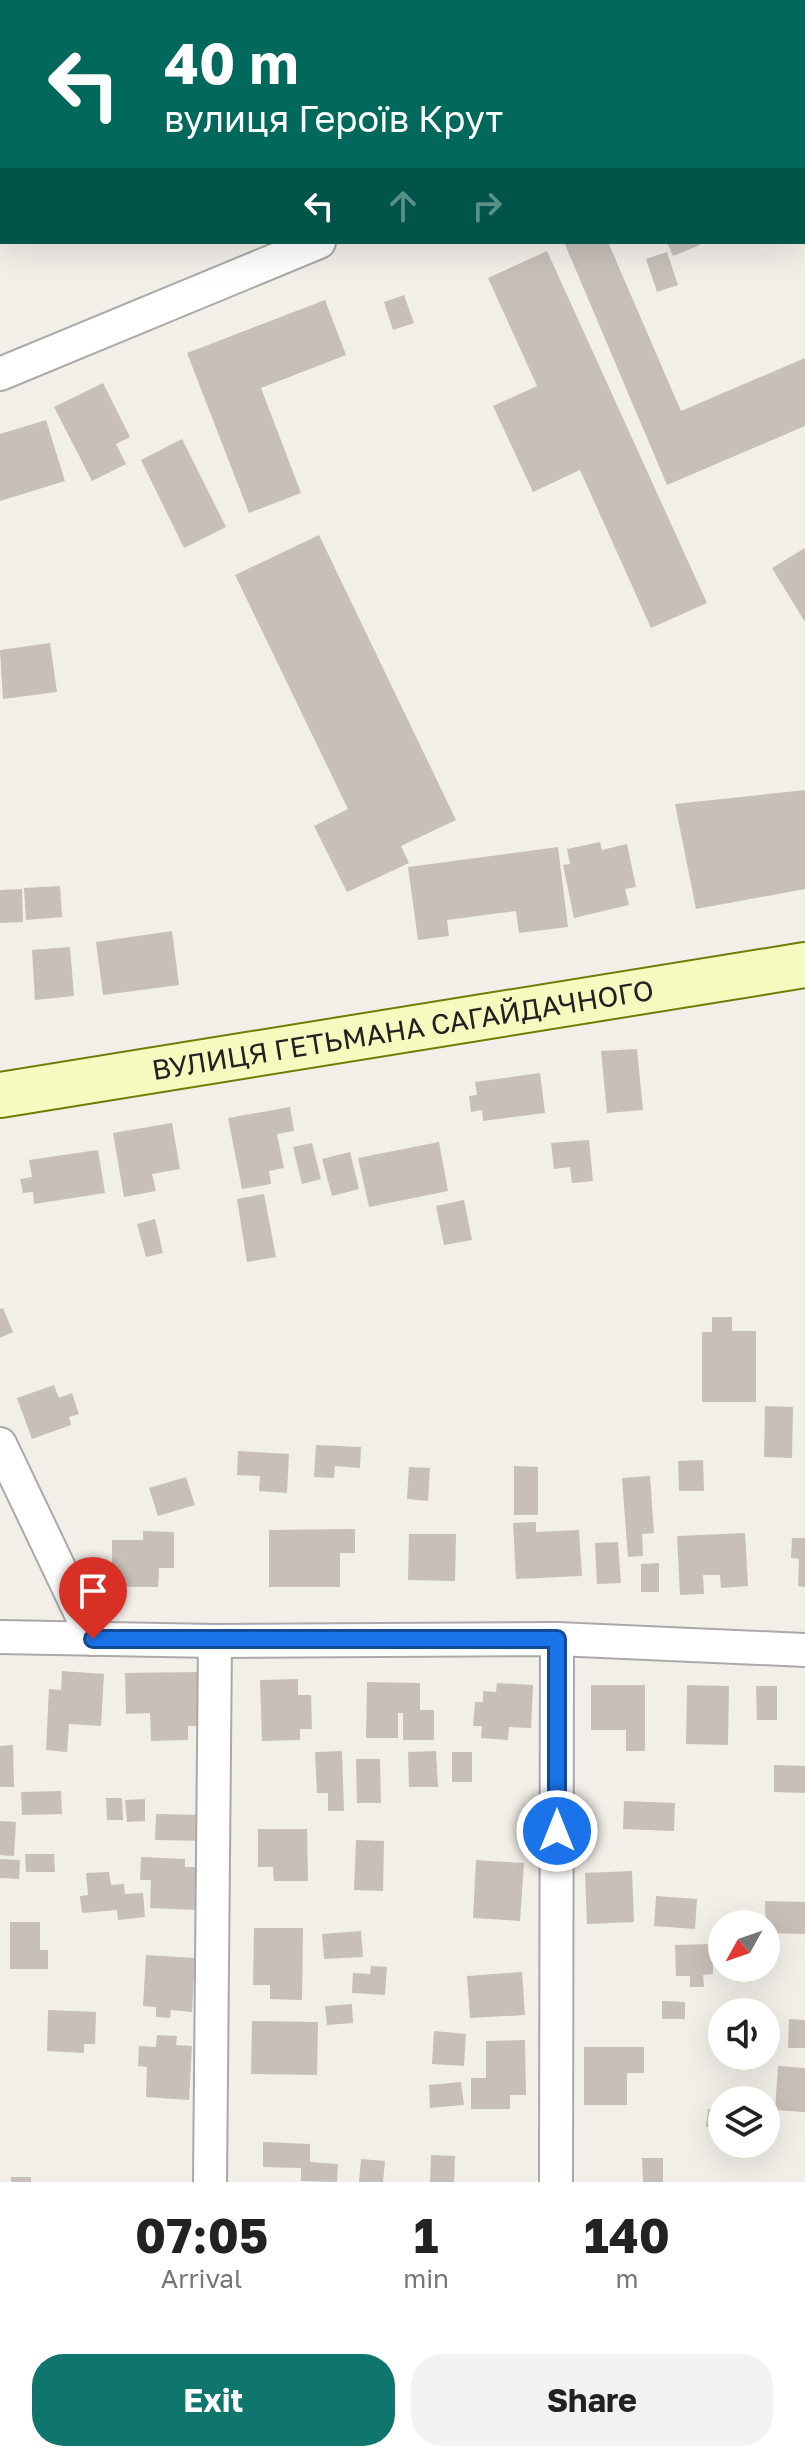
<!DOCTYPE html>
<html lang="en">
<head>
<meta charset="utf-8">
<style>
	body { margin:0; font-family:"Golos Text",sans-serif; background:#f2f2f2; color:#222; height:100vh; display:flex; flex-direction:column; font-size:30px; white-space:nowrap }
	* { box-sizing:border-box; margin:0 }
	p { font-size:26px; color:#767676 }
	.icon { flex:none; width:44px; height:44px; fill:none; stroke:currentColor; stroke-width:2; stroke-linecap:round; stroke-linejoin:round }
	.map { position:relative; height:2182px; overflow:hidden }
	.side { display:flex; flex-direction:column; background:#fff; flex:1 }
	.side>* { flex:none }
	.banner { position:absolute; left:0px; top:0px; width:806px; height:244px; box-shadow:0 8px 32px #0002; background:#00695c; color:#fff; overflow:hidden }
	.needle { width:52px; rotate:230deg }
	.controls { position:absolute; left:708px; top:1910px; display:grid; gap:16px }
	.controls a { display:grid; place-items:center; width:72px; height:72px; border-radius:50%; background:#fff; box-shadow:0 8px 32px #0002; font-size:40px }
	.pin { position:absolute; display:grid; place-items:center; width:68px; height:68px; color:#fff; margin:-82px -34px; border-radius:50% 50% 50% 0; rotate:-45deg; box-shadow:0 0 8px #0007 }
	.pin .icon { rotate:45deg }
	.me { position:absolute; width:88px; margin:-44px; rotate:0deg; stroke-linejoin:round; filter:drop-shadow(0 0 6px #0008) }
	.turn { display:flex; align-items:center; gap:28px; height:168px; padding:0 32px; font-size:36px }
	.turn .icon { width:104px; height:104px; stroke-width:2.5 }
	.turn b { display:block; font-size:56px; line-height:68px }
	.lanes { display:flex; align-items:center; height:76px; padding:0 32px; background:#0003; justify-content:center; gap:40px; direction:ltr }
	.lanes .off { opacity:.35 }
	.eta { display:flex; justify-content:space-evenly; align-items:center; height:136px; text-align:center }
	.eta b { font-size:48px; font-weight:700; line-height:56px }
	.action { display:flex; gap:16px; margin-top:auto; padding:16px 32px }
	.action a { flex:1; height:92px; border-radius:32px; background:#0f766e; color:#fff; font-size:32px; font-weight:700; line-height:92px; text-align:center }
	.action a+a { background:#f2f2f2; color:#222 }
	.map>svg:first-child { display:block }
	.building { fill:#c7bfb8 }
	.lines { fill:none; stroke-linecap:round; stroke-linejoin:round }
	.minor-casing { stroke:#a9a9a9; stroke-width:36 }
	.secondary-casing { stroke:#707d05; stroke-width:48 }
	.minor { stroke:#fff; stroke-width:32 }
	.secondary { stroke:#f7fabf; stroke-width:44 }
	.route-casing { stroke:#114b97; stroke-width:20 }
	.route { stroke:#1a73e8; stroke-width:14 }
	.labels { text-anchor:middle; stroke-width:6; stroke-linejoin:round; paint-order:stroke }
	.street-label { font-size:28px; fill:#222; stroke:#fff }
</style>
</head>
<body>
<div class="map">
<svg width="805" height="2182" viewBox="0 0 805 2182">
	<rect width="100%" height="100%" fill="#f2efe9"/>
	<!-- building -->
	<g class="building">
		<polygon points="564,242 608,242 681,411 805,358 805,426 667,485"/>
		<polygon points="667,242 699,242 700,245 673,256"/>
		<polygon points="547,251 707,603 651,628 580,470 533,492 493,406 537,386 488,278"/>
		<polygon points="667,252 678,285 657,292 646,259"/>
		<polygon points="404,295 414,323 393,330 384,302"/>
		<polygon points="325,300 346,355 261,388 301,493 249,513 187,353"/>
		<polygon points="103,383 130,437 116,444 126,464 92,481 54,407"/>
		<polygon points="46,420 65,481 0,501 0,434"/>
		<polygon points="182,439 226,527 184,548 141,460"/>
		<polygon points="319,535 456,820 401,846 409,863 347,892 314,826 348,809 235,575"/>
		<polygon points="805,548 805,622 772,568"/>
		<polygon points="50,643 57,692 3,699 0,650"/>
		<polygon points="805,790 805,889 696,909 675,804"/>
		<polygon points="600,842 602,850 627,844 636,887 625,889 629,905 574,918 563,865 570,864 567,849"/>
		<polygon points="558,847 568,927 519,933 516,911 447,920 449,936 418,940 408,867"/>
		<polygon points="60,886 62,917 26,920 24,888"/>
		<polygon points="22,889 23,922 0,923 0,890"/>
		<polygon points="172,931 179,985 103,995 96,942"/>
		<polygon points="70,947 74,996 35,1000 32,950"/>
		<polygon points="637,1049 643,1110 607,1113 601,1051"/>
		<polygon points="540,1073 545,1113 483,1121 482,1110 471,1112 469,1096 477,1095 475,1082"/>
		<polygon points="290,1107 294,1131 277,1134 284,1168 269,1171 271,1184 242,1189 228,1118"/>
		<polygon points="172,1123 180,1169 152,1174 156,1191 124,1197 113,1133"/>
		<polygon points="589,1140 593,1181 572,1183 570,1167 554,1169 551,1143"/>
		<polygon points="439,1142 448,1191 369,1207 358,1158"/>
		<polygon points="312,1143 321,1179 302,1184 293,1147"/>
		<polygon points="98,1150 105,1193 34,1204 33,1192 23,1193 20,1179 32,1177 29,1160"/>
		<polygon points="350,1152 359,1189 332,1196 322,1159"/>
		<polygon points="264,1194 276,1257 247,1262 237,1199"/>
		<polygon points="464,1200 472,1240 444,1245 436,1206"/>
		<polygon points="155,1219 163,1253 146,1257 137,1224"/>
		<polygon points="3,1308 13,1332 0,1338 0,1309"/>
		<polygon points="712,1317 732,1317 732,1331 756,1331 756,1402 702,1402 702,1332 712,1332"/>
		<polygon points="54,1385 59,1398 72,1393 79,1414 69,1417 71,1425 32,1439 17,1398"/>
		<polygon points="765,1406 793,1407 792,1458 764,1457"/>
		<polygon points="316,1445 361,1447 360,1468 335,1466 334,1478 314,1477"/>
		<polygon points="238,1451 289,1454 287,1493 259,1491 260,1476 237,1475"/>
		<polygon points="703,1460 704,1491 679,1491 678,1461"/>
		<polygon points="514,1466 538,1467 538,1515 514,1515"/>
		<polygon points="409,1467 430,1468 428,1501 407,1499"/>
		<polygon points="650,1476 654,1533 642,1534 643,1556 628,1557 622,1478"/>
		<polygon points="186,1477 195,1505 158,1516 149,1488"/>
		<polygon points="536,1522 536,1532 579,1530 582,1576 516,1579 513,1523"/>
		<polygon points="355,1529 355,1553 340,1553 340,1587 269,1587 269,1530"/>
		<polygon points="143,1531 174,1532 174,1568 159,1568 158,1587 112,1587 112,1540 143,1540"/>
		<polygon points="745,1533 748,1586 721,1588 720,1575 703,1575 704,1594 680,1595 677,1536"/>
		<polygon points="409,1534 456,1534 455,1581 408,1580"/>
		<polygon points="792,1538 805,1538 805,1587 798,1586 799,1559 791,1558"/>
		<polygon points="618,1542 621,1583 597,1584 595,1543"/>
		<polygon points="659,1563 659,1592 641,1592 641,1564"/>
		<polygon points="62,1671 104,1674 101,1726 69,1724 67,1752 46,1750 49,1689 61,1690"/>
		<polygon points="199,1672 200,1726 188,1726 188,1740 151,1741 150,1713 126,1714 125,1673"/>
		<polygon points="298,1679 298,1695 311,1695 312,1729 300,1729 300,1740 262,1741 260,1680"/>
		<polygon points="367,1682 420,1683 420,1710 434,1710 434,1740 403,1740 403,1713 398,1713 398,1738 366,1738"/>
		<polygon points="497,1683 533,1685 531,1728 509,1727 508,1740 481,1738 482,1726 473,1726 475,1702 483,1702 483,1691 496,1692"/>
		<polygon points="591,1685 645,1685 645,1751 626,1751 626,1730 591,1730"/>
		<polygon points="687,1685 729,1686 728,1745 686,1744"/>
		<polygon points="756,1686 777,1686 777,1720 757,1720"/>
		<polygon points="13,1745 14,1787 0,1787 0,1746"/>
		<polygon points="342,1751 344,1811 328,1811 328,1793 317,1793 315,1752"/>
		<polygon points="436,1751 438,1787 409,1787 408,1752"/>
		<rect x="452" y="1752" width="20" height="30"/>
		<polygon points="356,1759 380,1759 381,1803 357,1803"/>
		<polygon points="774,1765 805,1766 805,1793 774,1792"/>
		<polygon points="61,1791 62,1814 22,1815 21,1792"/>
		<polygon points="106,1798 122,1798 123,1820 107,1820"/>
		<polygon points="145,1799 145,1821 127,1822 125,1800"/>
		<polygon points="624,1801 675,1803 674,1831 623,1829"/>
		<polygon points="156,1814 204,1815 204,1841 155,1840"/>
		<polygon points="0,1821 16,1822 14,1856 0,1855"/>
		<polygon points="258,1829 307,1829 308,1881 274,1881 273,1867 258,1867"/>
		<polygon points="356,1840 384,1841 383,1891 354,1890"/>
		<polygon points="25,1854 54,1854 55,1872 26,1872"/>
		<polygon points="141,1857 185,1859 185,1867 198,1867 197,1910 150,1908 151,1880 140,1880"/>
		<polygon points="0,1859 20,1860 19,1879 0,1878"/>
		<polygon points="476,1860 524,1863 520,1921 473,1918"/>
		<polygon points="632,1871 634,1922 587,1924 585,1873"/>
		<polygon points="109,1872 111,1885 124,1884 125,1894 143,1893 145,1917 118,1920 117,1910 82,1913 80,1896 88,1895 86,1873"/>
		<polygon points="656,1896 697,1899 695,1929 654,1926"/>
		<polygon points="765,1901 805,1902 805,1934 766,1933"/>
		<polygon points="10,1922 40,1922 40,1950 48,1950 48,1969 10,1969"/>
		<polygon points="254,1928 303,1928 302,2000 270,1999 270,1985 253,1985"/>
		<polygon points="361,1931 363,1957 324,1959 322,1934"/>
		<polygon points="713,1944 713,1974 703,1975 704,1987 690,1987 690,1976 676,1976 675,1945"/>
		<polygon points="146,1955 195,1958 192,2012 171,2010 170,2018 156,2017 156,2007 143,2006"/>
		<polygon points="371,1966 387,1967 385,1995 352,1993 353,1973 370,1974"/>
		<polygon points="522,1972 525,2015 470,2018 467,1976"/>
		<polygon points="662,2001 685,2002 685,2019 662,2019"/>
		<polygon points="352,2004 353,2023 327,2025 325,2006"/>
		<polygon points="48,2010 96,2012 95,2044 84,2044 84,2053 47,2051"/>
		<polygon points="789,2019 805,2020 805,2048 788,2048"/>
		<polygon points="252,2021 318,2022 317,2075 251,2074"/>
		<polygon points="434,2031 466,2034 464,2066 432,2064"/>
		<polygon points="157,2035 177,2036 176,2045 192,2046 189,2100 146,2097 147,2067 138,2066 139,2046 156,2047"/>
		<polygon points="525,2040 526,2095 510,2095 510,2109 471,2109 471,2078 486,2078 486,2041"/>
		<polygon points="584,2047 644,2047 644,2073 627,2073 627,2105 584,2105"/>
		<polygon points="778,2066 805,2068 805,2112 775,2110"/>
		<polygon points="461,2082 464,2105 430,2108 429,2085"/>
		<polygon points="708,2109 722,2109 722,2128 706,2127"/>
		<polygon points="263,2142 310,2144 310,2162 338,2164 337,2182 301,2181 301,2168 263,2167"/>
		<polygon points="431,2155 455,2156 454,2182 430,2182"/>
		<polygon points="642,2158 663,2158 663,2182 643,2182"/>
		<polygon points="361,2159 385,2161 383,2182 359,2182"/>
		<rect x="11" y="2177" width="20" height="5"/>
	</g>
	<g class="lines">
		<!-- minor casing -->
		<g class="minor-casing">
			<g id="minor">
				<polyline points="167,0 168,2"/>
				<polyline points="536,0 537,2"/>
				<polyline points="804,25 805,25"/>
				<polyline points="0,374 319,242"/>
				<polyline points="0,1444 93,1639"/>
				<polyline points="0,1637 215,1641 557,1639 805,1650"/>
				<polyline points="210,2182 215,1641"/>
				<polyline points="556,2182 557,1639"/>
			</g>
		</g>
		<!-- secondary casing -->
		<g class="secondary-casing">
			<g id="secondary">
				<path id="s1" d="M0,1095L805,965"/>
			</g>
		</g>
		<!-- minor -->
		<use href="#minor" class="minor"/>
		<!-- secondary -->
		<use href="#secondary" class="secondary"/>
	</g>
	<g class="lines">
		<!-- route casing -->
		<g class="route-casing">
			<polyline id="route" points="93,1639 557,1639 557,1831"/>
		</g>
		<!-- route -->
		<use href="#route" class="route"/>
	</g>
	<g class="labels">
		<!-- street labels -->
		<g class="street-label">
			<text dy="10" stroke="none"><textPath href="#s1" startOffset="408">ВУЛИЦЯ ГЕТЬМАНА САГАЙДАЧНОГО</textPath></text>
		</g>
	</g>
</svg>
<div class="controls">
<a><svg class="needle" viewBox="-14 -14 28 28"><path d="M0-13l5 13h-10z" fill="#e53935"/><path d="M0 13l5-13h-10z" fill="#767676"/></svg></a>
<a><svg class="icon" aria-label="sound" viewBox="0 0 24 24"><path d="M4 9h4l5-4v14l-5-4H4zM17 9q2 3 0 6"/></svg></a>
<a><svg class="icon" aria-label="layers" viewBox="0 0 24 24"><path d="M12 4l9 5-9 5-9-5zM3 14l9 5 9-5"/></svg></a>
</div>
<div class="pin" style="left:93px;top:1639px;background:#d93025"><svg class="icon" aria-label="arrive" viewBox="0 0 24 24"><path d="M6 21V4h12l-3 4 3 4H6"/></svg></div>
<svg class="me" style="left:557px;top:1831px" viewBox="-20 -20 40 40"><circle r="17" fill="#1a73e8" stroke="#fff" stroke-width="3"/><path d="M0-11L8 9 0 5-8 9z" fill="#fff"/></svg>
<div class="banner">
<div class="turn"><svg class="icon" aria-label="left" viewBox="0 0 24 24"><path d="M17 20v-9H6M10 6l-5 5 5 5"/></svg><div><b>40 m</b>вулиця Героїв Крут</div></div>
<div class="lanes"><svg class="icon" aria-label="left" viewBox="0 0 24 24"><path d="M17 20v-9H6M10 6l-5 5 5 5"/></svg><svg class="icon off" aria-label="ahead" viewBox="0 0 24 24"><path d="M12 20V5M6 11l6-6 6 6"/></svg><svg class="icon off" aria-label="right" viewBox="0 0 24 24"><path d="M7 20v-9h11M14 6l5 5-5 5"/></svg></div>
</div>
</div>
<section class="side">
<div class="eta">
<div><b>07:05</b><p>Arrival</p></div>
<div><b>1</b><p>min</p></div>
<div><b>140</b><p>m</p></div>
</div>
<div class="action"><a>Exit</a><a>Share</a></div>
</section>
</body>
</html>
